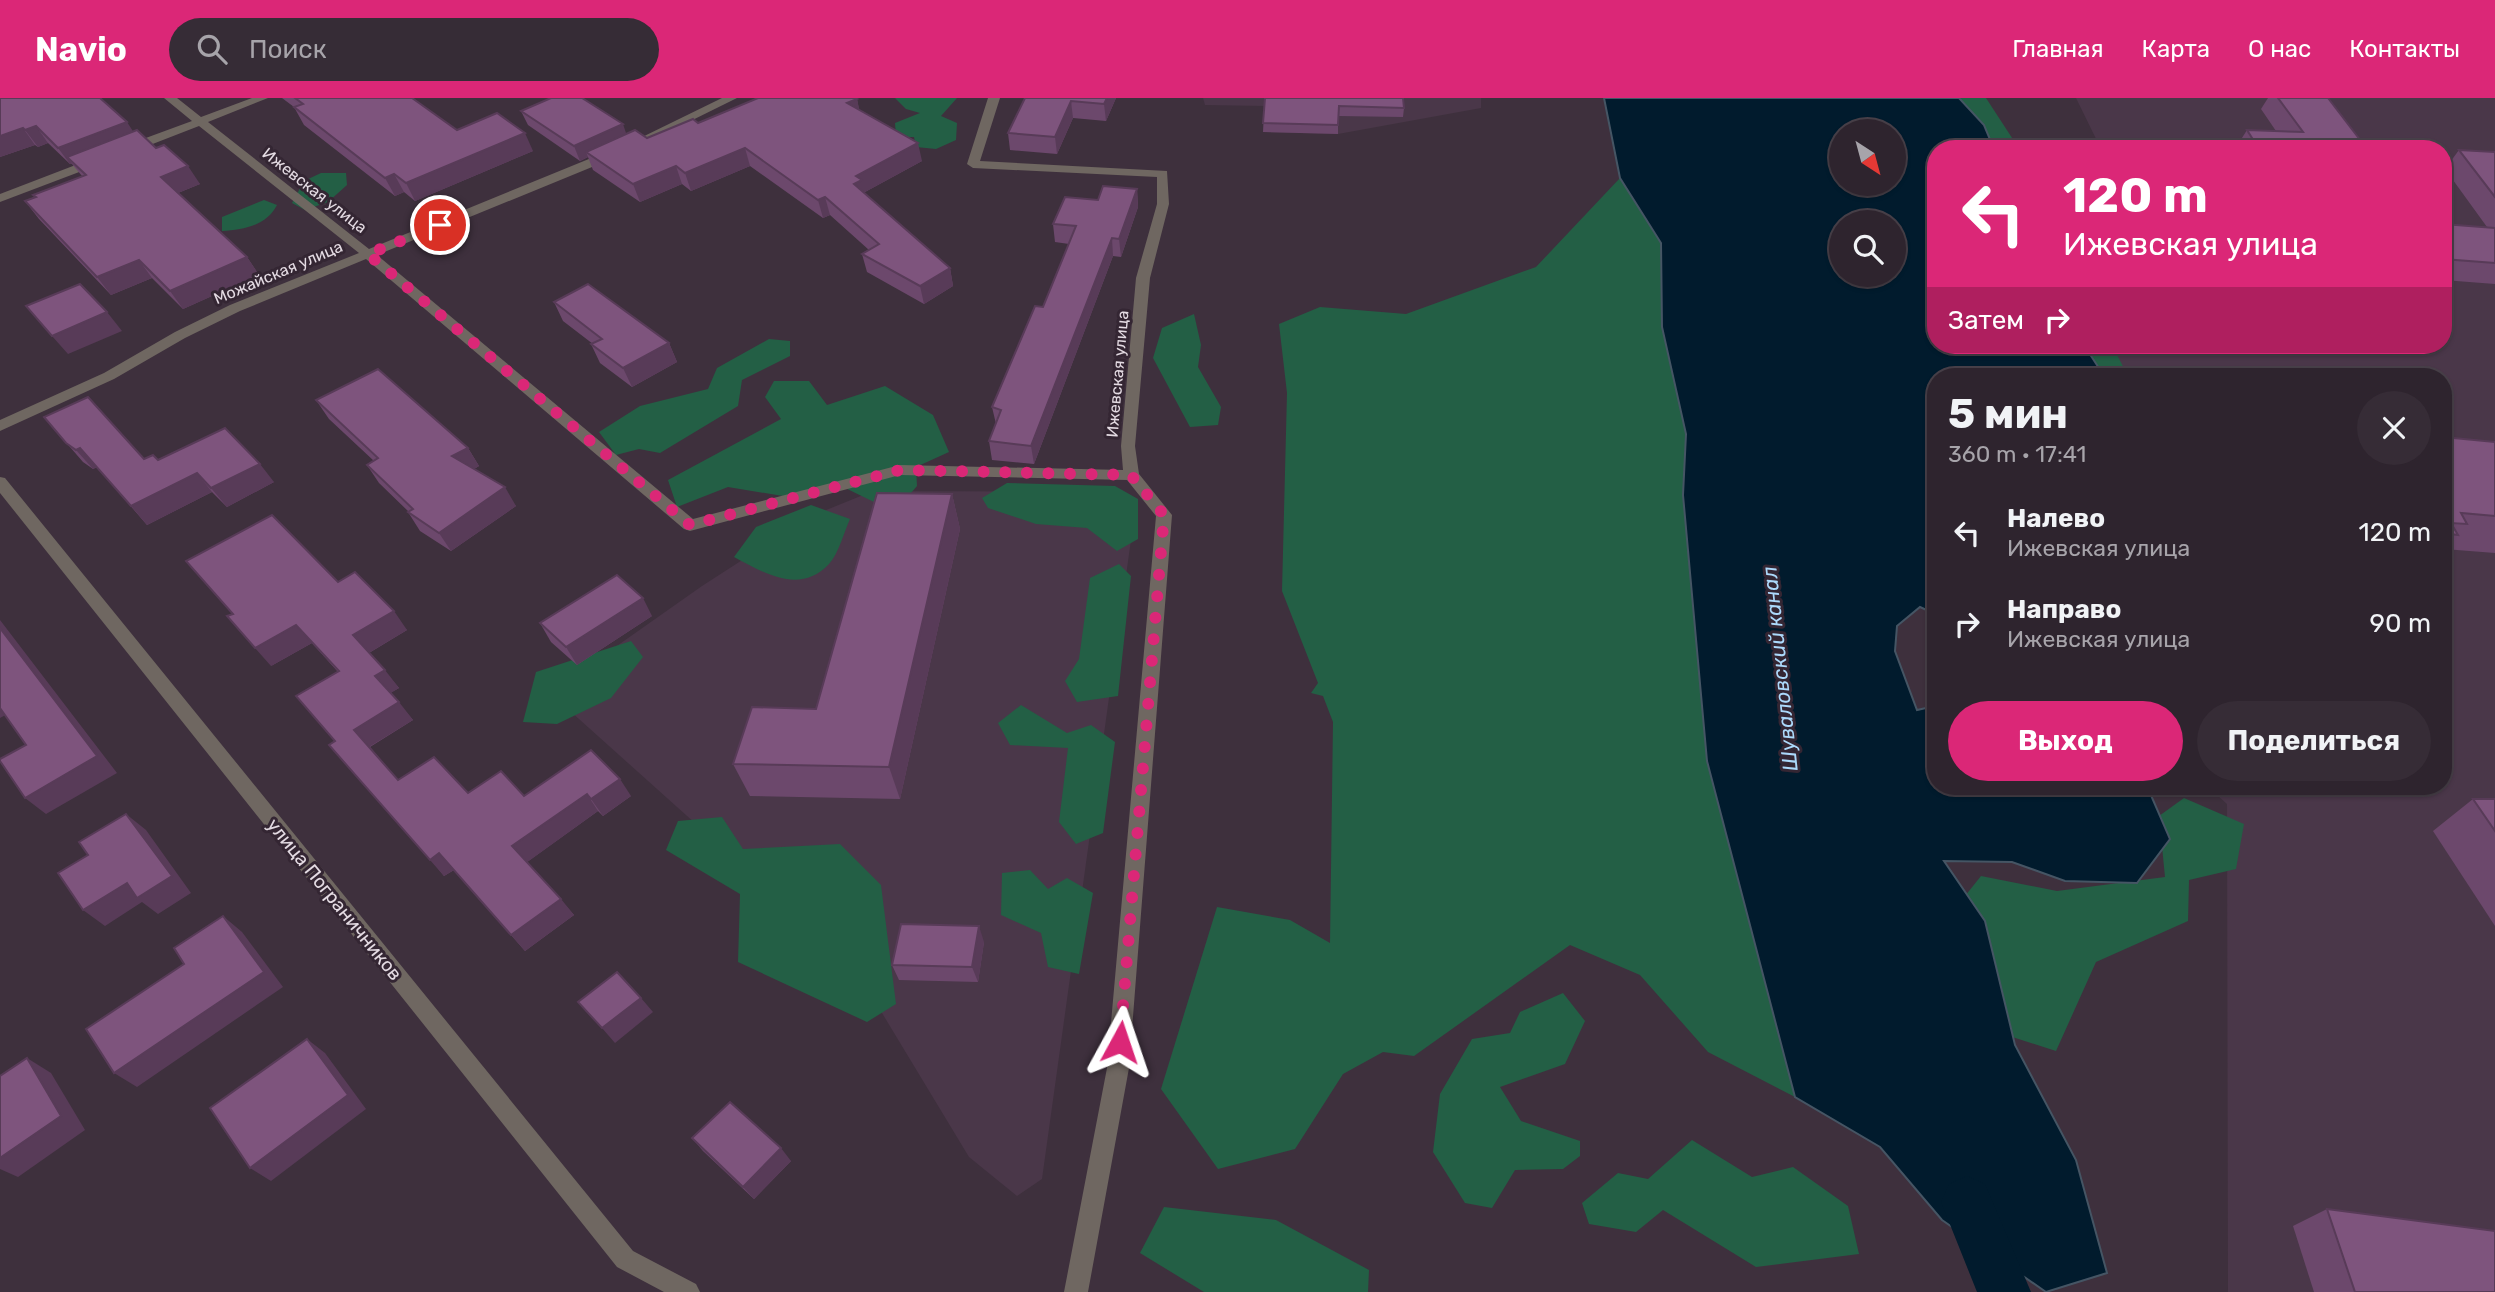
<!DOCTYPE html>
<html lang="ru">
<head>
<meta charset="utf-8">
<style>
	body { margin:0; font-family:Rubik,sans-serif; background:#362c36; color:#f1f3f6; height:100vh; display:flex; flex-direction:column; font-size:26px; white-space:nowrap }
	* { box-sizing:border-box; margin:0 }
	p { font-size:23px; color:#a7a4aa }
	.icon { flex:none; width:38px; height:38px; fill:none; stroke:currentColor; stroke-width:2; stroke-linecap:round; stroke-linejoin:round }
	.map { position:relative; flex:1; overflow:hidden }
	.sheet { position:absolute; left:1927px; top:270px; width:525px; height:427px; display:flex; flex-direction:column; background:#2e242e; border-radius:28px; box-shadow:0 2px 5px #0004,0 0 0 2px #49414a }
	.sheet>* { flex:none }
	.top-card { position:absolute; left:1927px; top:42px; width:525px; height:214px; border-radius:28px; box-shadow:0 2px 5px #0004,0 0 0 2px #49414a; background:#db2777; color:#fff; overflow:hidden }
	.needle { width:46px; rotate:144deg }
	.tools { position:absolute; left:1829px; top:21px; display:grid; gap:14px }
	.tools a { display:grid; place-items:center; width:77px; height:77px; border-radius:50%; background:#2e242e; box-shadow:0 2px 5px #0004,0 0 0 2px #49414a; font-size:35px }
	.pin { position:absolute; display:grid; place-items:center; width:60px; height:60px; color:#fff; margin:-30px; border:4px solid #fff; border-radius:50%; box-shadow:0 2px 7px #0007 }
	.me { position:absolute; width:77px; margin:-38px; rotate:5deg; stroke-linejoin:round; filter:drop-shadow(0 0 5px #0008) }
	.turn { display:flex; align-items:center; gap:24px; height:147px; padding:0 21px; font-size:32px }
	.turn .icon { width:91px; height:91px; stroke-width:2.5 }
	.turn b { display:block; font-size:49px; line-height:60px }
	.then { display:flex; align-items:center; height:66px; padding:0 21px; background:#0003; gap:14px; font-size:26px }
	.round { display:grid; place-items:center; flex:none; width:74px; height:74px; border-radius:37px; background:#362c36 }
	.summary { display:flex; align-items:center; justify-content:space-between; height:119px; padding:0 21px }
	h1 { font-size:42px; font-weight:700; line-height:52px }
	.cta { display:flex; gap:14px; margin-top:auto; padding:14px 21px }
	.cta a { flex:1; height:80px; border-radius:42px; background:#db2777; color:#fff; font-size:28px; font-weight:700; line-height:80px; text-align:center }
	.cta a+a { background:#362c36; color:#f1f3f6 }
	ul { padding:0; list-style:none }
	li { display:flex; align-items:center; gap:21px; height:91px; padding:0 21px }
	li div { flex:1 }
	li b { display:block; font-size:26px }
	li em { font-style:normal }
	header { display:flex; align-items:center; gap:42px; box-sizing:border-box; height:98px; padding:0 35px; background:#db2777; color:#fff }
	header strong { font-size:33px }
	nav { display:flex; gap:38px; margin-inline-start:auto; font-size:24px }
	.search { width:490px; height:63px; background:#362c36; display:flex; align-items:center; gap:18px; box-sizing:border-box; padding:0 24px; border-radius:38px; color:#a7a4aa; font-size:26px }
	.map>svg:first-child { display:block }
	.built { fill:#4a3749 }
	.green { fill:#235f45 }
	.water { fill:#011b2d; stroke:#455564; stroke-width:2; fill-rule:evenodd }
	.lines { fill:none; stroke-linecap:round; stroke-linejoin:round }
	.canal { fill:#011b2d; fill-rule:evenodd }
	.minor { fill:#6f6761; fill-rule:evenodd }
	.wall { fill:#6c486c }
	.shaded-wall { fill:#583b58 }
	.building { fill:#7e547d; stroke:#583b58; stroke-width:2 }
	.route { stroke:#db2777; stroke-width:12; stroke-dasharray:0 21.6 }
	.labels { text-anchor:middle; stroke-width:6; stroke-linejoin:round; paint-order:stroke }
	.far-street-label { font-size:16px; fill:#e4dbe3; stroke:#342633 }
	.street-label { font-size:19px; fill:#e4dbe3; stroke:#342633 }
	.water-label { font-size:21px; font-style:italic; fill:#acd9fb; stroke:#342633 }
</style>
</head>
<body>
<header>
<strong>Navio</strong>
<div class="search"><svg class="icon" aria-label="search" viewBox="0 0 24 24"><circle cx="10" cy="10" r="6"/><path d="M15 15l6 6"/></svg>Поиск</div>
<nav><a>Главная</a><a>Карта</a><a>О нас</a><a>Контакты</a></nav>
</header>
<div class="map">
<svg width="2495" height="1194" viewBox="0 0 2495 1194">
	<rect width="100%" height="100%" fill="#3e303d"/>
	<!-- built -->
	<g class="built">
		<polygon points="1203,0 1481,0 1481,10 1338,36 1263,34 1265,8 1205,7"/>
		<polygon points="2076,0 2495,0 2495,1194 2228,1194 2227,706 2207,688 2443,688 2443,278 2127,278 2111,247 2443,247 2443,51 2101,51"/>
		<polygon points="873,393 1111,394 1136,406 1042,1081 1017,1098 969,1059 853,867 550,595 702,488 809,419"/>
	</g>
	<!-- green -->
	<g class="green">
		<polygon points="895,0 957,0 941,18 957,25 956,42 936,51 916,49 914,39 896,39 895,25 920,15 906,11"/>
		<polygon points="1960,0 1986,0 2016,46 2011,51 1989,51"/>
		<polygon points="321,75 346,75 347,87 328,104 305,112 292,105 304,83"/>
		<polygon points="1620,80 1661,145 1662,229 1686,336 1683,397 1707,663 1795,999 1708,954 1640,877 1570,847 1414,958 1383,954 1343,976 1295,1051 1218,1071 1161,991 1217,809 1290,822 1330,845 1333,624 1323,598 1311,595 1318,585 1282,493 1287,295 1279,226 1320,209 1406,216 1536,169"/>
		<path d="M264,102L277,107C267,127 244,132 222,133V119Z"/>
		<polygon points="1194,216 1201,247 1198,269 1221,309 1218,327 1190,329 1153,260 1162,230"/>
		<polygon points="769,241 790,243 790,258 742,282 738,308 660,355 639,351 616,357 599,334 640,308 708,291 717,270"/>
		<polygon points="2074,247 2112,247 2128,278 2097,278"/>
		<polygon points="774,283 809,283 827,307 885,288 933,317 949,354 916,369 917,388 905,402 876,405 837,386 783,398 728,389 677,409 668,382 781,321 765,299"/>
		<polygon points="1007,385 1115,388 1138,401 1138,441 1117,453 1087,430 1036,426 988,410 982,400"/>
		<path d="M811,407L850,421C844,434 839,455 829,466C800,497 764,475 734,459L756,429Z"/>
		<polygon points="1119,466 1131,478 1118,598 1077,604 1065,583 1079,561 1090,480"/>
		<polygon points="631,543 643,559 611,600 557,626 523,624 536,574"/>
		<polygon points="1021,607 1067,635 1091,627 1115,644 1103,735 1076,746 1059,724 1068,650 1010,647 998,625"/>
		<polygon points="2184,700 2244,726 2236,771 2189,782 2188,823 2096,864 2056,953 2000,935 1957,808 1981,778 2057,793 2165,779 2159,718"/>
		<polygon points="722,719 743,751 840,746 881,787 896,906 867,924 738,864 740,796 666,752 678,723"/>
		<polygon points="1030,772 1048,791 1067,780 1093,795 1079,876 1048,869 1041,835 1001,817 1002,775"/>
		<polygon points="1563,895 1585,923 1565,966 1500,989 1521,1023 1580,1043 1580,1058 1563,1071 1515,1072 1492,1110 1465,1105 1433,1054 1440,996 1472,941 1510,935 1520,914"/>
		<polygon points="1692,1042 1752,1079 1793,1069 1848,1108 1859,1156 1756,1169 1663,1112 1636,1134 1589,1126 1582,1105 1618,1075 1648,1081"/>
		<polygon points="1164,1109 1276,1122 1369,1172 1368,1194 1204,1194 1140,1155"/>
	</g>
	<!-- water -->
	<path class="water" d="M1604,0H1959L1984,27L1994,51H1936V247H2084L2104,278H1936L1935,516L1920,509L1897,528L1895,553L1917,612L1935,608L1936,688H2147L2170,741L2137,785L2065,783L2012,764L1944,763L1985,823L2015,947L2076,1062L2107,1175L2046,1194L1942,1122L1880,1049L1795,999L1707,663L1683,397L1686,336L1662,229L1661,145L1620,80ZM1841,33H1894V86H1841ZM1841,124H1894V177H1841Z"/>
	<g class="lines">
		<!-- canal -->
		<polygon class="canal" points="1967,1078 1985,1086 2031,1194 1977,1194 1941,1104 1949,1086"/>
		<!-- minor -->
		<g class="minor">
			<polygon points="164,0 177,0 201,19 252,0 268,0 208,24 369,151 606,54 614,54 614,60 377,157 693,421 900,367 1123,372 1121,348 1136,180 1157,106 1157,79 973,70 967,66 988,0 1000,0 980,63 1167,73 1169,106 1150,180 1135,348 1139,376 1172,417 1129,970 1088,1194 1064,1194 1107,970 1156,418 1127,382 900,377 690,433 684,431 366,161 240,213 185,240 114,281 0,333 0,322 104,275 175,234 230,207 359,155 199,28 132,54 124,54 124,48 192,23"/>
			<polygon points="722,0 737,0 640,48 630,45"/>
			<polygon points="99,58 105,62 103,65 0,104 0,96"/>
			<polygon points="0,379 5,380 633,1153 696,1186 700,1194 664,1194 617,1169 0,395"/>
		</g>
	</g>
	<!-- wall -->
	<g class="wall">
		<polygon points="0,0 133,34 156,50 200,86 178,95 247,159 259,177 183,211 152,180 111,197 39,121 25,103 82,78 72,66 70,66 48,45 38,49 35,47 0,59"/>
		<polygon points="282,0 412,0 457,32 533,53 415,103 404,94 395,98 304,27 294,9"/>
		<polygon points="1025,0 1116,0 1106,23 1073,20 1057,56 1010,52 1008,35"/>
		<polygon points="1265,0 1404,10 1403,19 1338,18 1338,36 1263,34"/>
		<polygon points="2268,0 2328,0 2367,51 2235,51 2247,32 2276,33 2261,11"/>
		<polygon points="857,1 859,12 922,63 865,94 865,96 950,170 953,188 924,206 867,174 862,156 869,152 830,117 823,120 750,68 691,93 682,86 640,104 593,72 588,59 580,63 528,27 521,13 647,40 698,25"/>
		<polygon points="2459,52 2495,54 2495,186 2443,182 2443,126 2487,129 2445,71"/>
		<polygon points="1137,91 1138,109 1121,159 1113,158 1034,366 992,362 989,343 996,326 992,309 1043,209 1069,146 1055,144 1053,126 1098,102"/>
		<polygon points="554,204 669,245 677,264 632,289 600,265 591,246 593,246 563,223"/>
		<polygon points="316,302 468,350 479,368 474,371 516,408 451,453 420,433 408,414 409,414 379,385 367,367 374,363 329,321"/>
		<polygon points="44,319 144,361 158,362 274,384 227,409 212,394 147,427 97,369 93,371 83,364"/>
		<polygon points="2443,339 2495,344 2495,455 2444,451 2443,452"/>
		<polygon points="952,396 960,431 900,701 750,698 733,666 816,611"/>
		<polygon points="338,484 407,532 369,555 399,590 390,595 413,622 370,649 398,682 468,695 524,698 631,698 603,718 598,713 527,764 574,817 525,853 454,772 444,778 335,643 338,574 312,545 271,568"/>
		<polygon points="652,518 577,567 551,544 540,525"/>
		<polygon points="2473,701 2495,701 2495,828 2433,733"/>
		<polygon points="984,844 978,884 899,882 892,867"/>
		<polygon points="692,1040 791,1063 754,1101 703,1053"/>
		<polygon points="2327,1111 2495,1194 2314,1194 2293,1128"/>
	</g>
	<!-- shaded-wall -->
	<g class="shaded-wall">
		<polygon points="1107,0 1116,0 1106,23 1104,6"/>
		<polygon points="857,1 861,19 847,5"/>
		<polygon points="1071,3 1073,20 1057,56 1055,39"/>
		<polygon points="127,24 138,41 67,59 72,66 70,66 58,50"/>
		<polygon points="623,26 628,41 586,54 588,59 580,63 574,48"/>
		<polygon points="36,28 48,45 38,49 25,32"/>
		<polygon points="23,30 35,47 0,59 0,38"/>
		<polygon points="525,35 533,53 415,103 406,85"/>
		<polygon points="918,45 922,63 865,94 866,100 854,86 856,78"/>
		<polygon points="745,50 750,68 691,93 685,75"/>
		<polygon points="188,68 200,86 173,97 161,79"/>
		<polygon points="676,68 682,86 640,104 633,86"/>
		<polygon points="394,76 404,94 395,98 385,80"/>
		<polygon points="1137,91 1138,109 1121,159 1119,141"/>
		<polygon points="825,99 830,117 823,120 818,102"/>
		<polygon points="1112,140 1113,158 1034,366 1031,348"/>
		<polygon points="247,159 259,177 183,211 170,193"/>
		<polygon points="139,162 152,180 111,197 97,179"/>
		<polygon points="950,170 953,188 924,206 920,188"/>
		<polygon points="107,214 122,233 68,256 52,238"/>
		<polygon points="669,245 677,264 632,289 623,270"/>
		<polygon points="80,350 97,369 93,371 76,352"/>
		<polygon points="468,350 479,368 464,377 452,358"/>
		<polygon points="260,366 274,384 227,409 211,390"/>
		<polygon points="197,375 212,394 147,427 131,408"/>
		<polygon points="505,389 516,408 451,453 439,435"/>
		<polygon points="952,396 960,431 900,701 889,669"/>
		<polygon points="643,500 652,518 577,567 566,549"/>
		<polygon points="394,513 407,532 367,556 353,537"/>
		<polygon points="0,522 117,675 46,716 25,700 97,658 0,530"/>
		<polygon points="296,527 312,545 271,568 255,550"/>
		<polygon points="385,572 399,590 389,596 375,578"/>
		<polygon points="399,604 413,622 369,649 354,632"/>
		<polygon points="0,605 11,614 0,620"/>
		<polygon points="620,681 631,698 603,718 591,701"/>
		<polygon points="587,696 598,713 526,765 512,748"/>
		<polygon points="126,716 146,732 191,795 158,816 142,804 105,828 83,812"/>
		<polygon points="439,755 454,772 444,778 430,762"/>
		<polygon points="561,801 574,817 525,853 511,837"/>
		<polygon points="223,818 242,834 283,889 137,989 114,975"/>
		<polygon points="979,828 984,844 978,884 972,869"/>
		<polygon points="641,900 653,914 615,945 602,930"/>
		<polygon points="307,941 325,955 366,1011 271,1083 250,1070"/>
		<polygon points="27,960 51,975 85,1032 18,1079 0,1071 0,1060"/>
		<polygon points="781,1050 791,1063 754,1101 743,1089"/>
	</g>
	<!-- building -->
	<g class="building">
		<polygon points="0,0 100,0 127,24 58,50 36,28 25,32 23,30 0,38"/>
		<polygon points="295,0 412,0 457,32 497,15 525,35 406,85 394,76 385,80 294,9 303,6"/>
		<polygon points="551,0 582,0 623,26 574,48 521,13"/>
		<polygon points="758,0 855,0 857,1 847,5 918,45 856,78 862,82 854,86 950,170 920,188 862,156 879,146 825,99 818,102 745,50 685,75 676,68 633,86 586,54 635,32 647,40 693,21 698,25"/>
		<polygon points="1025,0 1107,0 1104,6 1071,3 1055,39 1008,35"/>
		<polygon points="1265,0 1403,0 1404,10 1339,8 1338,27 1263,25"/>
		<polygon points="2278,0 2328,0 2367,51 2259,51 2247,32 2303,34"/>
		<polygon points="137,32 156,50 164,47 188,68 161,79 247,159 170,193 139,162 97,179 25,103 36,99 33,97 86,77 67,59"/>
		<polygon points="2459,52 2495,54 2495,99"/>
		<polygon points="1103,88 1137,91 1119,141 1112,140 1031,348 989,343 1001,312 992,309 1035,208 1043,209 1076,128 1053,126 1065,99 1098,102"/>
		<polygon points="2443,126 2495,130 2495,165 2443,161"/>
		<polygon points="80,186 107,214 52,238 26,208"/>
		<polygon points="588,186 669,245 623,270 591,246 602,241 554,204"/>
		<polygon points="378,271 468,350 452,358 505,389 439,435 408,414 413,411 367,367 378,360 316,302"/>
		<polygon points="88,299 144,361 153,357 158,362 225,330 260,366 211,390 197,375 131,408 80,350 76,352 66,345 44,319"/>
		<polygon points="2443,339 2495,344 2495,418 2461,415 2467,426 2451,425 2458,437 2443,435"/>
		<polygon points="877,395 952,396 889,669 733,666 752,609 816,611"/>
		<polygon points="272,417 338,484 355,474 394,513 353,537 385,572 375,578 399,604 354,632 398,682 434,659 468,695 501,673 524,698 591,652 620,681 591,701 587,696 512,748 561,801 511,837 439,755 430,762 329,647 335,643 296,598 339,573 296,527 255,550 227,518 233,516 186,463"/>
		<polygon points="617,477 643,500 566,549 540,525"/>
		<polygon points="0,530 97,658 25,700 0,663 0,661 26,647 0,610"/>
		<polygon points="2473,701 2495,701 2495,733"/>
		<polygon points="126,716 172,778 137,800 127,785 83,812 58,775 88,757 79,744"/>
		<polygon points="223,818 264,874 114,975 86,931 184,866 174,850"/>
		<polygon points="901,826 979,828 972,869 892,867"/>
		<polygon points="617,874 641,900 602,930 578,904"/>
		<polygon points="307,941 348,997 250,1070 210,1010"/>
		<polygon points="27,960 61,1018 0,1060 0,978"/>
		<polygon points="730,1004 781,1050 743,1089 692,1040"/>
		<polygon points="2327,1111 2495,1133 2495,1194 2355,1194"/>
	</g>
	<g class="lines">
		<!-- route -->
		<polyline class="route" points="440,127 368,156 690,427 900,372 1131,377 1164,417 1120,944"/>
	</g>
	<g class="labels">
		<!-- far-street labels -->
		<g class="far-street-label">
			<text transform="translate(315 92) rotate(38)" y="6">Ижевская улица</text>
			<text transform="translate(278 174) rotate(-23)" y="6">Можайская улица</text>
			<text transform="translate(1117 276) rotate(-85)" y="6">Ижевская улица</text>
		</g>
		<!-- street labels -->
		<g class="street-label">
			<text transform="translate(335 801) rotate(51)" y="7">улица Пограничников</text>
		</g>
		<!-- water labels -->
		<g class="water-label">
			<text transform="translate(1780 571) rotate(-96)" y="7">Шуваловский канал</text>
		</g>
	</g>
</svg>
<div class="tools">
<a><svg class="needle" viewBox="-14 -14 28 28"><path d="M0-13l5 13h-10z" fill="#e53935"/><path d="M0 13l5-13h-10z" fill="#a7a4aa"/></svg></a>
<a><svg class="icon" aria-label="search" viewBox="0 0 24 24"><circle cx="10" cy="10" r="6"/><path d="M15 15l6 6"/></svg></a>
</div>
<div class="pin" style="left:440px;top:127px;background:#d93025"><svg class="icon" aria-label="arrive" viewBox="0 0 24 24"><path d="M6 21V4h12l-3 4 3 4H6"/></svg></div>
<svg class="me" style="left:1120px;top:944px" viewBox="-20 -20 40 40"><path d="M0-17L14 15 0 8-14 15z" fill="#db2777" stroke="#fff" stroke-width="4"/></svg>
<div class="top-card">
<div class="turn"><svg class="icon" aria-label="left" viewBox="0 0 24 24"><path d="M17 20v-9H6M10 6l-5 5 5 5"/></svg><div><b>120 m</b>Ижевская улица</div></div>
<div class="then">Затем<svg class="icon" aria-label="right" viewBox="0 0 24 24"><path d="M7 20v-9h11M14 6l5 5-5 5"/></svg></div>
</div>
<section class="sheet">
<div class="summary"><div><h1>5 мин</h1><p>360 m · 17:41</p></div><a class="round"><svg class="icon" aria-label="close" viewBox="0 0 24 24"><path d="M6 6l12 12M18 6L6 18"/></svg></a></div>
<ul>
<li><svg class="icon" aria-label="left" viewBox="0 0 24 24"><path d="M17 20v-9H6M10 6l-5 5 5 5"/></svg><div><b>Налево</b><p>Ижевская улица</p></div><em>120 m</em></li>
<li><svg class="icon" aria-label="right" viewBox="0 0 24 24"><path d="M7 20v-9h11M14 6l5 5-5 5"/></svg><div><b>Направо</b><p>Ижевская улица</p></div><em>90 m</em></li>
</ul>
<div class="cta"><a>Выход</a><a>Поделиться</a></div>
</section>
</div>
</body>
</html>
